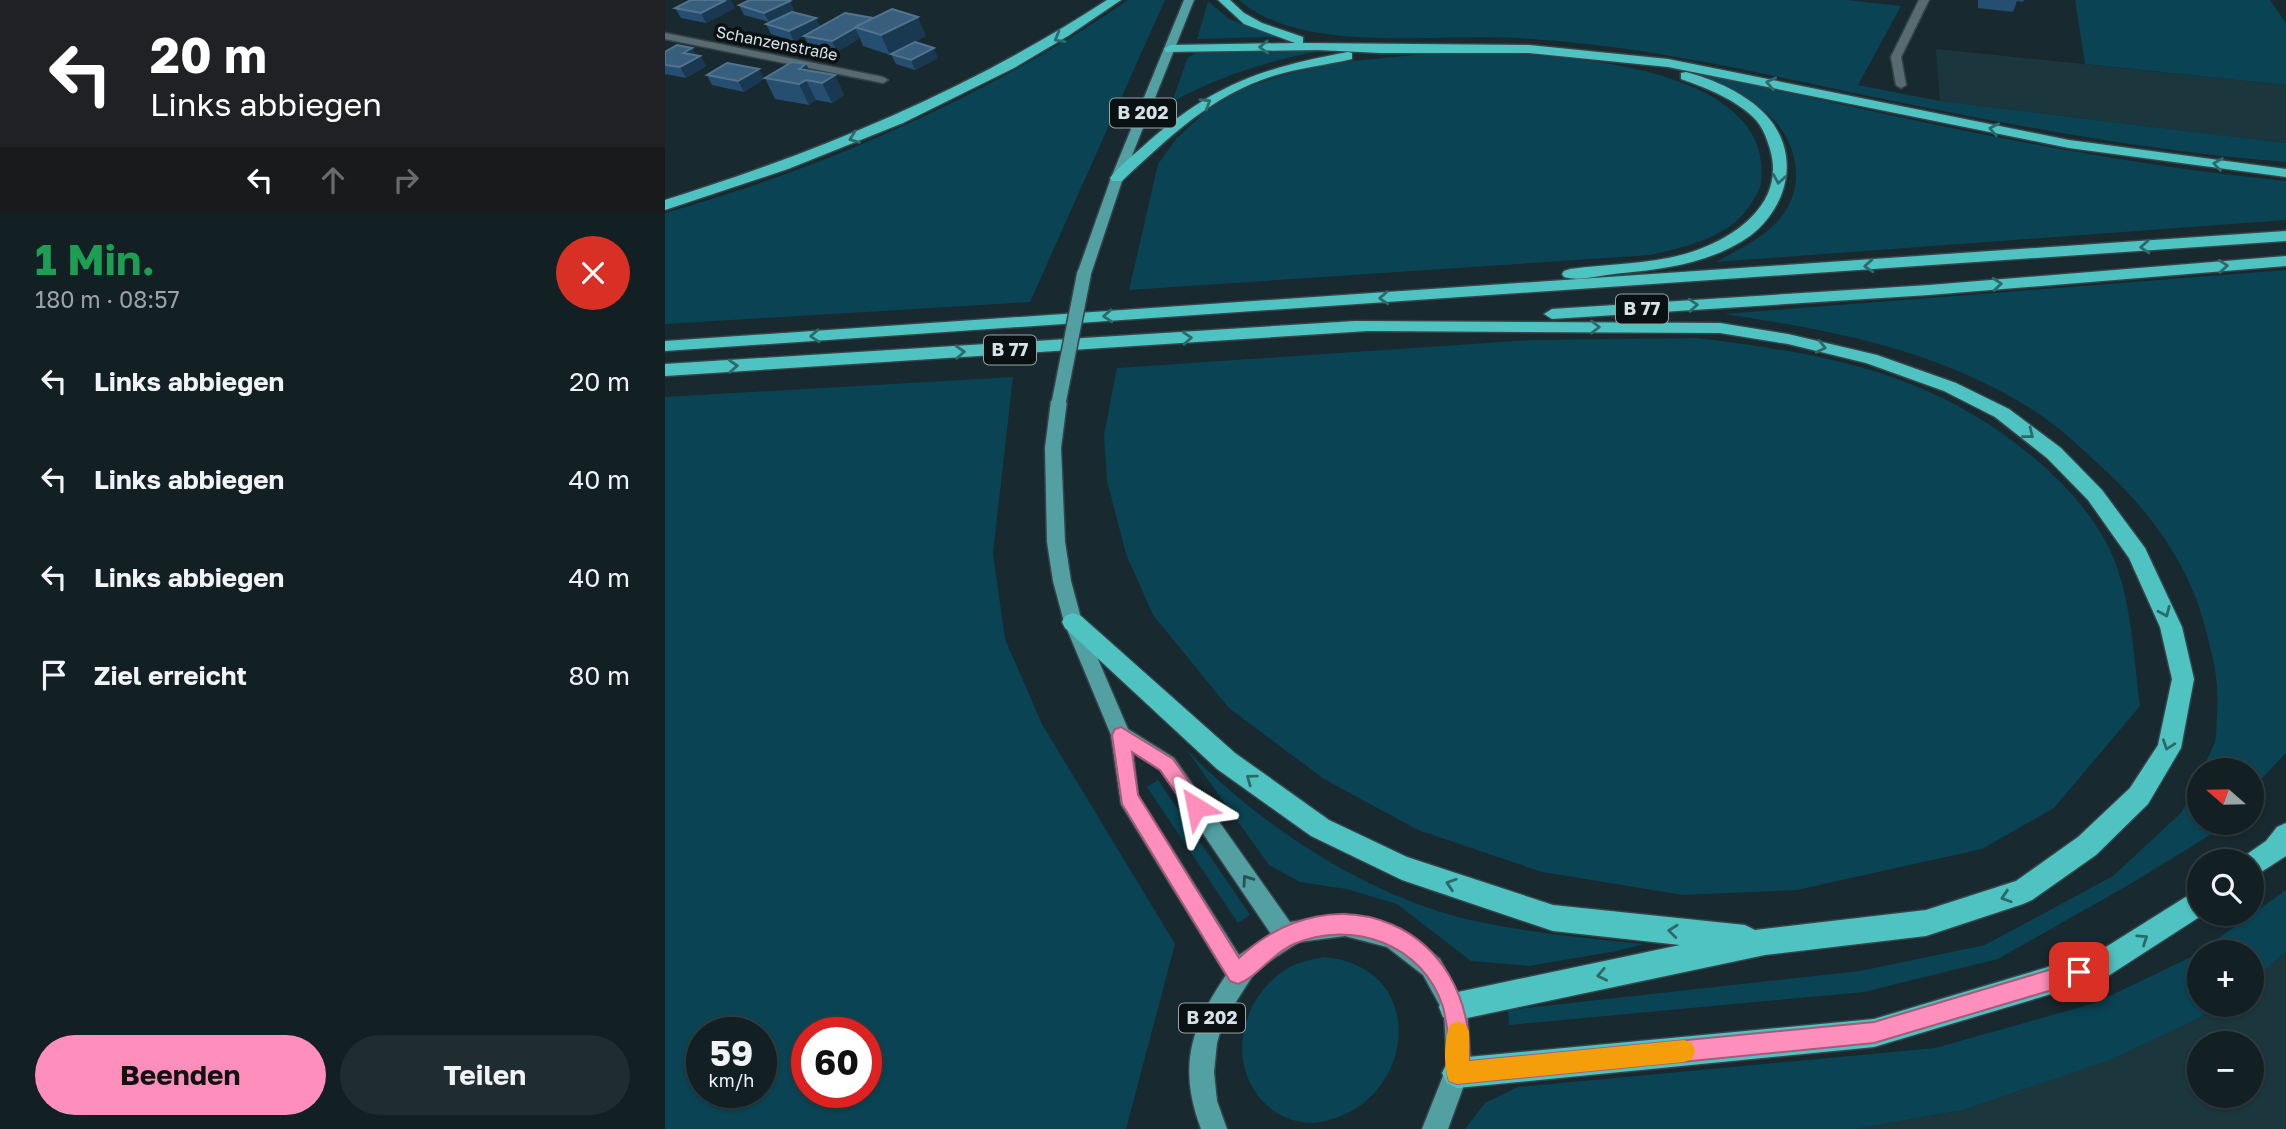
<!DOCTYPE html>
<html lang="de">
<head>
<meta charset="utf-8">
<style>
	body { margin:0; font-family:"Golos Text",sans-serif; background:#1f2c30; color:#f1f3f6; height:100vh; display:flex; flex-direction:column; font-size:26px; white-space:nowrap }
	* { box-sizing:border-box; margin:0 }
	p { font-size:23px; color:#9ca2a6 }
	.icon { flex:none; width:38px; height:38px; fill:none; stroke:currentColor; stroke-width:2; stroke-linecap:round; stroke-linejoin:round }
	.map { position:relative; flex:1; overflow:hidden }
	.panel { display:flex; flex-direction:column; background:#121f23; width:665px }
	.panel>* { flex:none }
	.banner { background:#202124; color:#fff; overflow:hidden }
	.needle { width:46px; rotate:290deg }
	.tools { position:absolute; left:1522px; top:758px; display:grid; gap:14px }
	.tools a { display:grid; place-items:center; width:77px; height:77px; border-radius:50%; background:#121f23; box-shadow:0 2px 5px #0004,0 0 0 2px #313d41; font-size:35px }
	.speed { position:absolute; left:21px; top:1017px; display:flex; gap:14px; font-size:35px; font-weight:700; text-align:center }
	.speed>* { display:grid; place-content:center; width:91px; height:91px; border-radius:50%; background:#121f23; box-shadow:0 2px 5px #0004,0 0 0 2px #313d41; line-height:1 }
	.speed small { font-size:18px; font-weight:400 }
	.speed .limit { border:10px solid #d22; background:#fff; color:#111 }
	.pin { position:absolute; display:grid; place-items:center; width:60px; height:60px; color:#fff; margin:-30px; border-radius:14px; box-shadow:0 4px 10px #0006 }
	.me { position:absolute; width:77px; margin:-38px; rotate:325deg; stroke-linejoin:round; filter:drop-shadow(0 0 5px #0008) }
	.turn { display:flex; align-items:center; gap:24px; height:147px; padding:0 35px; font-size:32px }
	.turn .icon { width:91px; height:91px; stroke-width:2.5 }
	.turn b { display:block; font-size:49px; line-height:60px }
	.lanes { display:flex; align-items:center; height:66px; padding:0 35px; background:#0003; justify-content:center; gap:35px; direction:ltr }
	.lanes .off { opacity:.35 }
	.round { display:grid; place-items:center; flex:none; width:74px; height:74px; border-radius:37px; background:#1f2c30 }
	.summary { display:flex; align-items:center; justify-content:space-between; height:119px; padding:0 35px }
	h1 { font-size:42px; font-weight:700; line-height:52px; color:#1e9e55 }
	.cta { display:flex; gap:14px; margin-top:auto; padding:14px 35px }
	.cta a { flex:1; height:80px; border-radius:42px; background:#fe8ebb; color:#111; font-size:28px; font-weight:700; line-height:80px; text-align:center }
	.cta a+a { background:#1f2c30; color:#f1f3f6 }
	ul { padding:0; list-style:none }
	li { display:flex; align-items:center; gap:21px; height:98px; padding:0 35px }
	li div { flex:1 }
	li b { display:block; font-size:26px }
	li em { font-style:normal }
	main { display:flex; flex:1; min-height:0 }
	.map>svg:first-child { display:block }
	.built { fill:#1c363e; fill-rule:evenodd }
	.green { fill:#0a4353; fill-rule:evenodd }
	.lines { fill:none; stroke-linecap:round; stroke-linejoin:round }
	.minor-casing { stroke:#364449; stroke-width:3 }
	.major-casing { stroke:#364449; stroke-width:3 }
	.highway-casing { stroke:#364449; stroke-width:3 }
	.minor { fill:#586b72; fill-rule:evenodd }
	.major { fill:#52a0a1; fill-rule:evenodd }
	.highway { fill:#4ec3c1; fill-rule:evenodd }
	.major-bridge-casing { stroke:#364449; stroke-width:17; stroke-linecap:butt }
	.major-bridge { stroke:#52a0a1; stroke-width:14 }
	.wall { fill:#254e70 }
	.shaded-wall { fill:#183951 }
	.building { fill:#385e7d; stroke:#51738d; stroke-width:2 }
	.oneway { stroke:#2c6a6a }
	.oneway2 { stroke:#2a5153 }
	.route { fill:#fe8ebb; stroke:#a55c7a; stroke-width:2 }
	.slow { fill:#f59e0b }
	.labels { text-anchor:middle; stroke-width:7; stroke-linejoin:round; paint-order:stroke }
	.far-street-label { font-size:16px; fill:#d7e2e6; stroke:#091113 }
	.shield { fill:#091113; stroke:#99a3a7; stroke-width:2 }
	.shield-label { font-size:18px; font-weight:bold; fill:#d7e2e6 }
</style>
</head>
<body>
<main>
<section class="panel">
<div class="banner">
<div class="turn"><svg class="icon" aria-label="left" viewBox="0 0 24 24"><path d="M17 20v-9H6M10 6l-5 5 5 5"/></svg><div><b>20 m</b>Links abbiegen</div></div>
<div class="lanes"><svg class="icon" aria-label="left" viewBox="0 0 24 24"><path d="M17 20v-9H6M10 6l-5 5 5 5"/></svg><svg class="icon off" aria-label="ahead" viewBox="0 0 24 24"><path d="M12 20V5M6 11l6-6 6 6"/></svg><svg class="icon off" aria-label="right" viewBox="0 0 24 24"><path d="M7 20v-9h11M14 6l5 5-5 5"/></svg></div>
</div>
<div class="summary"><div><h1>1 Min.</h1><p>180 m · 08:57</p></div><a class="round" style="background:#d93025;color:#fff"><svg class="icon" aria-label="close" viewBox="0 0 24 24"><path d="M6 6l12 12M18 6L6 18"/></svg></a></div>
<ul>
<li><svg class="icon" aria-label="left" viewBox="0 0 24 24"><path d="M17 20v-9H6M10 6l-5 5 5 5"/></svg><div><b>Links abbiegen</b></div><em>20 m</em></li>
<li><svg class="icon" aria-label="left" viewBox="0 0 24 24"><path d="M17 20v-9H6M10 6l-5 5 5 5"/></svg><div><b>Links abbiegen</b></div><em>40 m</em></li>
<li><svg class="icon" aria-label="left" viewBox="0 0 24 24"><path d="M17 20v-9H6M10 6l-5 5 5 5"/></svg><div><b>Links abbiegen</b></div><em>40 m</em></li>
<li><svg class="icon" aria-label="arrive" viewBox="0 0 24 24"><path d="M6 21V4h12l-3 4 3 4H6"/></svg><div><b>Ziel erreicht</b></div><em>80 m</em></li>
</ul>
<div class="cta"><a>Beenden</a><a>Teilen</a></div>
</section>
<div class="map">
<svg width="1621" height="1129" viewBox="0 0 1621 1129">
	<rect width="100%" height="100%" fill="#18292f"/>
	<!-- built -->
	<g class="built">
		<polygon points="1271,49 1621,85 1621,143 1275,101"/>
		<path d="M1621,951V1129H1190L1298,1110L1444,1060L1563,1005L1587,1004V982ZM1535,1043H1587V1096H1535Z"/>
	</g>
	<!-- green -->
	<g class="green">
		<path d="M463,0H500L365,302L0,324V213C158,169 329,93 463,0Z"/>
		<path d="M574,0H1183L1236,6L1193,85L1275,101L1621,143V162C1480,151 1341,124 1203,96C1086,71 970,44 849,38C769,33 636,55 574,0Z"/>
		<polygon points="1410,0 1605,0 1621,23 1621,85 1420,64"/>
		<polygon points="543,1 564,19 611,37 532,39"/>
		<path d="M669,48C610,59 560,73 507,102L523,57L534,52Z"/>
		<path d="M770,53C852,52 1113,53 1096,183C1095,190 1090,197 1087,202C1067,237 1023,246 986,255L464,290L493,164L511,139L541,111L578,89L615,76L667,63Z"/>
		<path d="M1019,69C1218,114 1417,161 1621,181V220L1051,262C1072,250 1093,241 1110,224C1123,212 1131,193 1131,176C1131,113 1068,88 1019,69Z"/>
		<path d="M1621,270V753L1587,789V770H1536C1541,761 1547,751 1550,741C1552,733 1551,723 1552,715C1554,678 1549,662 1540,627C1525,567 1487,514 1442,472C1418,450 1394,426 1365,408C1272,350 1166,330 1059,314Z"/>
		<path d="M1033,338C1161,354 1266,372 1368,457C1398,482 1428,514 1445,550C1467,598 1468,654 1475,706L1389,808L1317,849L1132,890L1018,895L877,872L753,830L659,779L564,708L488,615L461,554L442,481L439,435L452,368L866,340Z"/>
		<path d="M348,377L328,553L340,639L377,724L510,944L461,1129H0V397ZM37,1032H96V1092H37ZM142,1032H201V1092H142Z"/>
		<path d="M521,749C594,825 706,899 810,921C866,933 923,938 979,944L952,951L864,966L806,961L732,904L681,889L635,882L604,865Z"/>
		<polygon points="1535,774 1535,822 1556,823 1545,835 1467,883 1333,959 1199,992 844,1025 843,1010 1195,971 1320,945 1448,876 1517,812"/>
		<polygon points="493,780 585,915 573,923 482,787"/>
		<polygon points="1621,890 1621,951 1587,982 1587,952 1535,952 1535,1004 1562,1005 1445,1060 1298,1110 1190,1129 800,1129 820,1103 853,1087 1270,1048 1430,1003 1530,955"/>
		<path d="M658,957C765,965 752,1101 660,1121C641,1126 620,1120 605,1108C560,1070 573,1003 618,971C630,963 644,960 658,957Z"/>
	</g>
	<g class="lines">
		<!-- minor casing -->
		<g class="minor-casing">
			<g id="minor">
				<polygon points="1254,0 1264,0 1236,57 1241,85 1236,88 1231,85 1226,57"/>
				<polygon points="0,33 218,77 223,80 218,83 0,39"/>
			</g>
		</g>
		<!-- major casing -->
		<g class="major-casing">
			<g id="major">
				<polygon points="519,0 529,0 458,178 426,274 424,277 414,277 412,274 446,178"/>
				<path d="M394,396L402,401L396,448L400,542L406,581L417,622L463,729L509,758L625,922L680,914L736,929L775,959L802,1011L806,1066L783,1129H757L782,1066L779,1013L758,975L722,947L680,936L634,942L592,969L558,1022L552,1043L549,1072L552,1101L562,1129H536C513,1068 525,1028 561,975L456,804L446,735L399,622L388,581L382,542L380,448L386,401ZM468,753L495,770L606,934L574,955L473,795Z"/>
			</g>
		</g>
		<!-- highway casing -->
		<g class="highway-casing">
			<g id="highway">
				<path d="M442,0H456L403,36L349,68L238,123L123,169L0,210V200C156,151 304,90 442,0Z"/>
				<polygon points="553,0 565,0 579,13 597,23 638,37 638,43 864,45 1003,59 1404,140 1621,169 1621,177 1404,148 1003,67 864,53 716,53 653,50 501,52 499,49 505,45 630,43 579,24"/>
				<path d="M683,52L687,53V59C661,65 634,68 608,76C547,95 502,139 457,181H447L445,178C456,164 471,153 484,141C551,83 598,68 683,52Z"/>
				<path d="M1021,72C1048,79 1082,94 1101,115C1136,153 1124,206 1085,236C1048,262 1002,269 958,273C940,274 916,282 899,277L897,274L899,271L905,269C950,263 999,265 1042,246C1082,229 1119,196 1105,149C1102,139 1098,128 1091,120C1072,100 1042,88 1016,79V73Z"/>
				<polygon points="1621,231 1621,241 0,351 0,341"/>
				<polygon points="1621,256 1621,266 1264,295 887,319 879,314 887,309 1264,285"/>
				<polygon points="690,321 1055,323 1123,334 1212,355 1291,383 1344,409 1396,448 1437,490 1480,548 1517,627 1529,679 1516,748 1483,804 1431,855 1367,900 1358,904 1261,936 1100,955 788,1021 778,1017 774,1007 778,997 788,993 1015,945 888,931 737,880 646,836 552,769 400,628 397,622 400,616 408,613 416,616 570,753 664,820 742,857 888,905 1080,925 1090,930 1261,910 1351,881 1413,837 1465,788 1493,745 1507,679 1495,627 1464,558 1423,500 1382,458 1330,417 1279,391 1201,363 1123,344 1055,333 703,331 0,376 0,364"/>
				<polygon points="1621,823 1621,856 1587,878 1587,861 1576,861 1578,857 1601,841 1612,827"/>
				<polygon points="1535,888 1535,914 1539,914 1440,978 1209,1047 792,1088 782,1083 777,1073 782,1063 792,1058 1209,1019 1433,952"/>
			</g>
		</g>
		<!-- minor -->
		<use href="#minor" class="minor"/>
		<!-- major -->
		<use href="#major" class="major"/>
		<!-- highway -->
		<use href="#highway" class="highway"/>
		<!-- major-bridge casing -->
		<g class="major-bridge-casing">
			<polyline id="major-bridge" points="394,401 419,274"/>
		</g>
		<!-- major-bridge -->
		<use href="#major-bridge" class="major-bridge"/>
	</g>
	<!-- wall -->
	<g class="wall">
		<polygon points="1313,0 1359,0 1358,2 1352,1 1348,12 1313,8"/>
		<polygon points="125,1 129,11 104,22 79,15 74,5"/>
		<polygon points="10,8 70,8 41,23 16,18"/>
		<polygon points="180,13 261,36 225,55 198,46 195,38 172,52 144,46 139,36 129,41 106,34 101,24 151,18 155,27"/>
		<polygon points="27,48 31,55 35,56 41,66 21,78 0,74 0,52"/>
		<polygon points="226,54 273,58 250,70 231,64"/>
		<polygon points="141,64 144,70 170,75 179,95 167,103 151,100 144,105 110,99 100,78"/>
		<polygon points="42,75 99,79 79,92 47,85"/>
	</g>
	<!-- shaded-wall -->
	<g class="shaded-wall">
		<polygon points="61,0 66,0 70,8 41,23 36,13"/>
		<polygon points="125,1 129,11 104,22 99,13"/>
		<polygon points="253,17 261,36 225,55 216,35"/>
		<polygon points="151,18 156,28 129,41 124,31"/>
		<polygon points="190,28 195,38 172,52 167,41"/>
		<polygon points="27,48 32,58 35,56 41,66 21,78 15,67 18,53"/>
		<polygon points="269,48 273,58 250,70 246,60"/>
		<polygon points="141,64 150,82 141,80 151,100 144,105 134,84 134,69"/>
		<polygon points="94,69 99,79 79,92 73,81"/>
		<polygon points="170,75 179,95 167,103 157,83"/>
	</g>
	<!-- building -->
	<g class="building">
		<polygon points="26,0 61,0 36,13 10,8"/>
		<polygon points="85,0 121,0 125,1 99,13 74,5"/>
		<polygon points="227,9 253,17 216,35 190,27"/>
		<polygon points="127,12 151,18 124,31 101,24"/>
		<polygon points="180,13 208,18 190,27 190,28 167,41 139,36"/>
		<polygon points="250,42 269,48 246,60 226,54"/>
		<polygon points="12,45 27,48 18,53 35,56 15,67 0,65 0,52"/>
		<polygon points="127,62 141,64 134,69 170,75 157,83 141,80 134,84 100,78"/>
		<polygon points="62,63 94,69 73,81 42,75"/>
	</g>
	<!-- one-way arrows -->
	<defs><path id="oneway-chevron" d="M-2-3.5L2.5 0L-2 3.5" fill="none" stroke-width="1.6" stroke-linecap="round" stroke-linejoin="round" transform="scale(1.75)"/></defs>
	<g class="oneway">
		<use href="#oneway-chevron" transform="translate(394 38) rotate(150)"/>
		<use href="#oneway-chevron" transform="translate(599 47) rotate(179)"/>
		<use href="#oneway-chevron" transform="translate(1106 83) rotate(-168)"/>
		<use href="#oneway-chevron" transform="translate(541 103) rotate(-31)"/>
		<use href="#oneway-chevron" transform="translate(1329 129) rotate(-169)"/>
		<use href="#oneway-chevron" transform="translate(189 138) rotate(159)"/>
		<use href="#oneway-chevron" transform="translate(1553 164) rotate(-172)"/>
		<use href="#oneway-chevron" transform="translate(1114 179) rotate(99)"/>
		<use href="#oneway-chevron" transform="translate(1480 247) rotate(176)"/>
		<use href="#oneway-chevron" transform="translate(1204 266) rotate(176)"/>
		<use href="#oneway-chevron" transform="translate(1558 266) rotate(-4)"/>
		<use href="#oneway-chevron" transform="translate(1332 284) rotate(-5)"/>
		<use href="#oneway-chevron" transform="translate(719 298) rotate(176)"/>
		<use href="#oneway-chevron" transform="translate(1028 305) rotate(-4)"/>
		<use href="#oneway-chevron" transform="translate(443 316) rotate(176)"/>
		<use href="#oneway-chevron" transform="translate(930 327)"/>
		<use href="#oneway-chevron" transform="translate(150 336) rotate(176)"/>
		<use href="#oneway-chevron" transform="translate(522 338) rotate(-4)"/>
		<use href="#oneway-chevron" transform="translate(1156 347) rotate(13)"/>
		<use href="#oneway-chevron" transform="translate(295 352) rotate(-3)"/>
		<use href="#oneway-chevron" transform="translate(68 366) rotate(-3)"/>
		<use href="#oneway-chevron" transform="translate(1364 434) rotate(38)"/>
		<use href="#oneway-chevron" transform="translate(1500 612) rotate(66)"/>
		<use href="#oneway-chevron" transform="translate(1503 745) rotate(109)"/>
		<use href="#oneway-chevron" transform="translate(586 779) rotate(-144)"/>
		<use href="#oneway-chevron" transform="translate(786 884) rotate(-162)"/>
		<use href="#oneway-chevron" transform="translate(1341 897) rotate(162)"/>
		<use href="#oneway-chevron" transform="translate(1008 931) rotate(-174)"/>
		<use href="#oneway-chevron" transform="translate(1478 939) rotate(-34)"/>
		<use href="#oneway-chevron" transform="translate(937 975) rotate(168)"/>
	</g>
	<use class="oneway2" href="#oneway-chevron" transform="translate(582 880) rotate(-125)"/>
	<!-- route -->
	<path class="route" d="M456,727L508,759L538,801L541,807L538,813L531,816L525,813L495,770L467,752L473,795L574,958C671,866 810,927 804,1061L1209,1022L1414,961L1421,964L1425,972L1421,979L1414,982L1209,1043L792,1084L784,1081C779,1067 784,1053 783,1039C783,1029 780,1016 778,1007C758,944 687,919 629,944C607,953 594,976 573,984L565,981L457,804L447,735L450,729Z"/>
	<!-- slow -->
	<path class="slow" d="M793,1021L801,1025L804,1032V1061L1019,1040L1027,1043L1030,1051L1027,1059L1019,1062L792,1084L784,1081C778,1066 779,1039 785,1025Z"/>
	<g class="labels">
		<!-- far-street labels -->
		<g class="far-street-label">
			<text transform="translate(112 43) rotate(11)" y="6">Schanzenstraße</text>
		</g>
		<!-- shield labels -->
		<g class="shield">
			<rect x="445" y="98.5" width="66" height="29" rx="5"/>
			<rect x="951" y="294.5" width="52" height="29" rx="5"/>
			<rect x="319" y="335.5" width="52" height="29" rx="5"/>
			<rect x="514" y="1003.5" width="66" height="29" rx="5"/>
		</g>
		<g class="shield-label">
			<text x="478" y="119">B 202</text>
			<text x="977" y="315">B 77</text>
			<text x="345" y="356">B 77</text>
			<text x="547" y="1024">B 202</text>
		</g>
	</g>
</svg>
<div class="tools">
<a><svg class="needle" viewBox="-14 -14 28 28"><path d="M0-13l5 13h-10z" fill="#e53935"/><path d="M0 13l5-13h-10z" fill="#9ca2a6"/></svg></a>
<a><svg class="icon" aria-label="search" viewBox="0 0 24 24"><circle cx="10" cy="10" r="6"/><path d="M15 15l6 6"/></svg></a>
<a>+</a>
<a>−</a>
</div>
<div class="speed"><div>59<small>km/h</small></div><div class="limit">60</div></div>
<div class="pin" style="left:1414px;top:972px;background:#d93025"><svg class="icon" aria-label="arrive" viewBox="0 0 24 24"><path d="M6 21V4h12l-3 4 3 4H6"/></svg></div>
<svg class="me" style="left:531px;top:807px" viewBox="-20 -20 40 40"><path d="M0-17L14 15 0 8-14 15z" fill="#fe8ebb" stroke="#fff" stroke-width="4"/></svg>
</div>
</main>
</body>
</html>
